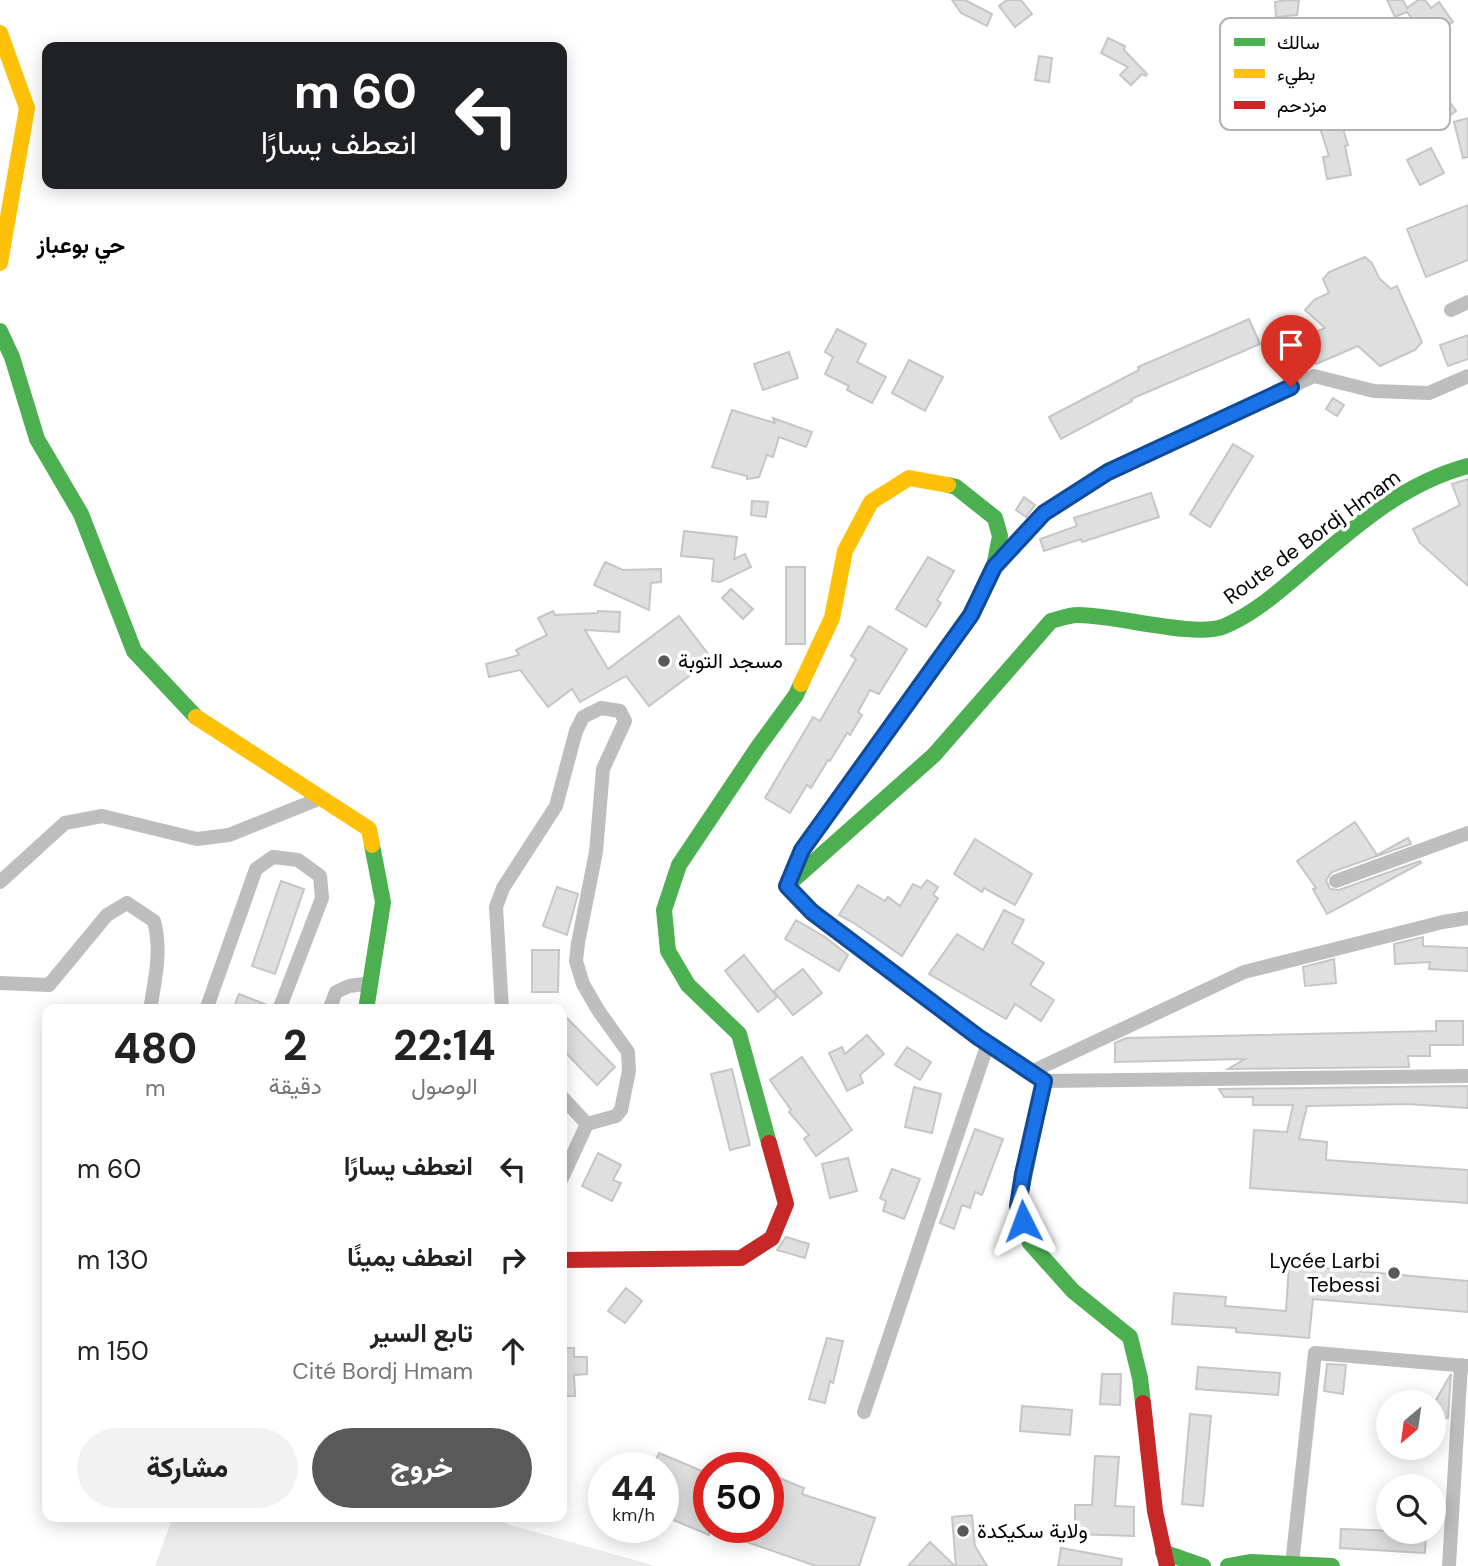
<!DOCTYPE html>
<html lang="ar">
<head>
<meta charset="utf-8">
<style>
	body { margin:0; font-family:"DM Sans",Vazirmatn,sans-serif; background:#f2f2f2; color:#222; direction:rtl; height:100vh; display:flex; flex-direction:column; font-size:26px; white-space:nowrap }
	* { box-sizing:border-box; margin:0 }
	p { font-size:23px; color:#767676 }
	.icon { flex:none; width:38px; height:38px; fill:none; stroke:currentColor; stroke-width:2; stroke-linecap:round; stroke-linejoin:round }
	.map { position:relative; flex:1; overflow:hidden; direction:ltr }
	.panel { position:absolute; left:42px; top:1004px; width:525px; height:518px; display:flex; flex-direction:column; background:#fff; border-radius:14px; box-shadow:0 4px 18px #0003; direction:rtl }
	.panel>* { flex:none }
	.banner { position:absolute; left:42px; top:42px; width:525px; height:147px; border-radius:14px; box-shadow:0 4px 18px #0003; direction:rtl; background:#202124; color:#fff; overflow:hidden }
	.needle { width:46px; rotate:209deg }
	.fabs { position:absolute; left:1376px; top:1390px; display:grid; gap:14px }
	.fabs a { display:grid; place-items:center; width:70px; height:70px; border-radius:50%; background:#fff; box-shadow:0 4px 18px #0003; font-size:35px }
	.speed { position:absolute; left:588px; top:1452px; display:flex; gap:14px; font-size:35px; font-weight:700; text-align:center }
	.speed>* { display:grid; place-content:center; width:91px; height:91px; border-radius:50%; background:#fff; box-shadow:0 4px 18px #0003; line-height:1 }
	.speed small { font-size:18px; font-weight:400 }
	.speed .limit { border:10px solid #d22; background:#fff; color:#111 }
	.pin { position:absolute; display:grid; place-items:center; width:60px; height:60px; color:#fff; margin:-72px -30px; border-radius:50% 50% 50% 0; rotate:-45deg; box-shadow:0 0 7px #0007 }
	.pin .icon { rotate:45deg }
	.me { position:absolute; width:77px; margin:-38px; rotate:357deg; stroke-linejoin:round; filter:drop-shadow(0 0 5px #0008) }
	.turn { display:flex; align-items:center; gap:24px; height:147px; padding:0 35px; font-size:32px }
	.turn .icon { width:91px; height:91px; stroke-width:2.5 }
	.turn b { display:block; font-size:49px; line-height:60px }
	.eta { display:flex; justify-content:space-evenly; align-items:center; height:119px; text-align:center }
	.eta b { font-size:42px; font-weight:800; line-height:49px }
	.cta { display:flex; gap:14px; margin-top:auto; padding:14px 35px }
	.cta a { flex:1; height:80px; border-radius:42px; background:#595959; color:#fff; font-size:28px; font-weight:800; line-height:80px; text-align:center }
	.cta a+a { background:#f2f2f2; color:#222 }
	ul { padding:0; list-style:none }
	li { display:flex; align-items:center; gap:21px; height:91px; padding:0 35px }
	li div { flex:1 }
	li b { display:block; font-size:26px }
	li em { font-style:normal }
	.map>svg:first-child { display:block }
	.green { fill:#ebebeb }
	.building { fill:#dfdfdf; stroke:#c6c6c6; stroke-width:2 }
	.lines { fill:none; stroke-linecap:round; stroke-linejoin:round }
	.street { stroke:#bebebe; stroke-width:14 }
	.fast { stroke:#4caf50; stroke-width:16 }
	.slow { stroke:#ffc107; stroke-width:16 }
	.jam { stroke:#c62828; stroke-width:16 }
	.route-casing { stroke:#114b97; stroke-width:18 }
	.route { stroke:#1a73e8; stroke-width:12 }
	.poi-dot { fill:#595959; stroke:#fff; stroke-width:2.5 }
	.labels { text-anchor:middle; stroke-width:7; stroke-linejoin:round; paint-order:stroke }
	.street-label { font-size:21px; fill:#000; stroke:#fff }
	.poi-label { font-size:21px; fill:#000; stroke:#fff; text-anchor:start }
	.neighbourhood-label { font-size:23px; font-weight:bold; fill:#000; stroke:#fff }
	.key { fill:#fff; stroke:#b2b2b2; stroke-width:2 }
	.key-label { font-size:19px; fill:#000 }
</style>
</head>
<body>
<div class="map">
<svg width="1468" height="1566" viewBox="0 0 1468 1566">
	<rect width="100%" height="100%" fill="#fff"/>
	<!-- green -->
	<polygon class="green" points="173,1517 495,1517 507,1524 655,1566 155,1566"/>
	<!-- building -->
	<g class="building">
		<polygon points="952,0 965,0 992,14 987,26 961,13"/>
		<polygon points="1007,0 1021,0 1032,14 1015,27 999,6"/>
		<polygon points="1286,0 1299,1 1297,15 1276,17 1275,2"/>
		<polygon points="1387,0 1403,0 1407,8 1418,0 1425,0 1431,8 1439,2 1453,22 1428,40 1407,12 1395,17"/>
		<polygon points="1108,38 1125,46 1124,50 1147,74 1146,76 1142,74 1131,85 1120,75 1128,67 1101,53"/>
		<polygon points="1039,56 1052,58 1049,82 1035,80"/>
		<polygon points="1441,89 1456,111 1441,122 1426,100"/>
		<polygon points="1338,113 1348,145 1345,146 1351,175 1327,179 1323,157 1329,156 1317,119"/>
		<polygon points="1468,118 1468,157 1463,158 1454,122"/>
		<polygon points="1431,148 1444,173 1420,185 1407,160"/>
		<polygon points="1468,205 1468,260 1426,277 1407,229"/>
		<polygon points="1365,257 1372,263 1379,278 1391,289 1397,286 1422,342 1415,350 1380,366 1358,346 1316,364 1296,346 1302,338 1325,328 1305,310 1314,300 1329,293 1323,279 1329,272"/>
		<polygon points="1249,319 1260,344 1131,399 1132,401 1061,439 1049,417 1139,370 1138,367"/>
		<polygon points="837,329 866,344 857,362 886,377 872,403 847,390 849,386 825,374 833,357 825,352"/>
		<polygon points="1468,335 1468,359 1448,366 1440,345"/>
		<polygon points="789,352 798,378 763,390 754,364"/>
		<polygon points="909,360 943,377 925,411 892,393"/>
		<polygon points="1333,398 1344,405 1337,416 1326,409"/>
		<polygon points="732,410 775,423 773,418 812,432 806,447 779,437 773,457 767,455 759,477 747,479 747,476 712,467"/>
		<polygon points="1233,444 1253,456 1210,527 1190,514"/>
		<polygon points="1468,479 1468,586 1420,543 1413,529 1460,505 1452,484"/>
		<polygon points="1151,493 1159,517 1082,542 1081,539 1044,551 1040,539 1077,526 1074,518"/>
		<polygon points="1024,497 1035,505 1026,517 1016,510"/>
		<polygon points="752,501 768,502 766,517 751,515"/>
		<polygon points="684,531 737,537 734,559 745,554 751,567 720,582 712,581 714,559 681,556"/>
		<polygon points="928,557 954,571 937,600 941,603 926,627 896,609"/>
		<polygon points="605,562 623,570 661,569 661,582 651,583 649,610 594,585"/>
		<rect x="786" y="567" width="19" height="77"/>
		<polygon points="731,589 753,609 743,619 722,598"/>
		<polygon points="553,611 555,615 598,613 598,611 620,612 619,632 585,630 608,669 679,616 712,659 649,706 626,676 580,702 572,689 548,707 520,670 489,677 486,664 519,655 516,650 547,635 538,618"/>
		<polygon points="869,626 907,649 879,694 870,690 858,712 862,715 850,735 847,733 830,761 828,760 811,788 807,785 790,813 765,798 813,717 820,721 856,659 851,656"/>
		<polygon points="1355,822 1377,855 1408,838 1411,844 1332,872 1326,880 1330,889 1339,890 1420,861 1421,863 1327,914 1313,889 1316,888 1297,861"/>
		<polygon points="975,839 1032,874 1015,905 984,888 982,892 954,874"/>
		<polygon points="927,880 938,887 933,895 938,898 902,956 854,923 839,915 858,885 885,901 888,897 900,906 913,884 921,888"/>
		<polygon points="281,881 304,889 275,974 252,966"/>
		<polygon points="557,887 578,894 567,935 543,926"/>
		<polygon points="1004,910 1024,920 1012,943 1044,963 1030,985 1054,1000 1041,1021 1015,1004 1006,1019 929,974 957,934 983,950"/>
		<polygon points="796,920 825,937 848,955 839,971 785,939"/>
		<polygon points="1423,937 1423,946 1468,948 1468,971 1429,969 1430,962 1395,964 1394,944"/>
		<polygon points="532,950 559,950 558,992 532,992"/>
		<polygon points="744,955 777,997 758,1012 725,971"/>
		<polygon points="1334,959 1336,983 1305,986 1303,967"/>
		<polygon points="803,969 822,993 793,1015 774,991"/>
		<polygon points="239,994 270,1006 270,1010 233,1010"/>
		<polygon points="562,1013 615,1067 597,1085 562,1049"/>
		<polygon points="1436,1021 1463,1021 1463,1045 1430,1045 1430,1056 1408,1056 1409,1067 1228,1069 1245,1059 1115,1062 1115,1043 1126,1038 1436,1031"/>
		<polygon points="867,1035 884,1054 860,1075 863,1083 847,1091 829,1053 842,1047 845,1054"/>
		<polygon points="907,1047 931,1062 920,1080 895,1065"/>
		<polygon points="802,1057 852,1130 816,1156 804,1139 809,1135 789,1112 791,1110 770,1080"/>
		<polygon points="732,1069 750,1145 730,1150 711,1074"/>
		<polygon points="1468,1086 1468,1108 1407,1104 1307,1106 1299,1139 1327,1142 1326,1160 1468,1170 1468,1203 1250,1188 1254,1130 1287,1132 1293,1105 1253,1105 1253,1097 1224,1097 1219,1089"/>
		<polygon points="914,1087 941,1094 932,1133 905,1127"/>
		<polygon points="975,1129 1003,1139 982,1195 975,1192 970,1208 962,1205 954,1229 940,1223"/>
		<polygon points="598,1153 621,1165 613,1180 621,1183 612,1201 582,1186"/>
		<polygon points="848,1158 857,1191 830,1198 822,1164"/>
		<polygon points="892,1169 920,1179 904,1219 883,1211 886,1201 880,1198"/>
		<polygon points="786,1237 809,1244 805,1258 777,1250"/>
		<polygon points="1289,1265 1468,1281 1468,1312 1313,1299 1309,1338 1236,1332 1236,1328 1172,1324 1174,1293 1226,1297 1225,1306 1286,1311"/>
		<polygon points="626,1288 642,1301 625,1323 608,1311"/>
		<polygon points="827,1338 843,1341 833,1383 830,1381 825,1403 809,1399"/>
		<polygon points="562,1348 574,1348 574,1357 587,1357 587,1374 574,1375 575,1396 562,1396"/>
		<polygon points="1327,1364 1346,1365 1343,1394 1324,1391"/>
		<polygon points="1198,1367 1280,1373 1278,1395 1196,1389"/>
		<polygon points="1102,1374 1121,1374 1120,1405 1100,1404"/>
		<polygon points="1451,1374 1448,1418 1433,1418 1433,1405"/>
		<polygon points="1022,1406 1072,1410 1070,1435 1020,1431"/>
		<polygon points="1190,1414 1211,1416 1203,1506 1182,1504"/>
		<polygon points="659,1453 709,1474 709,1535 664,1516 670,1501 663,1498 663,1468 652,1468"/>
		<polygon points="1095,1456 1119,1457 1115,1506 1134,1507 1134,1536 1075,1534 1075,1505 1092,1505"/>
		<polygon points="772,1475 804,1488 802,1494 875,1518 859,1566 816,1566 747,1542 751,1528 768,1528 768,1484"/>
		<polygon points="972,1515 975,1546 987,1566 956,1566 952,1517"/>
		<polygon points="1341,1529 1426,1532 1425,1553 1340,1548"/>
		<polygon points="930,1542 955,1566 908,1566"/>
		<polygon points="1061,1548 1122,1559 1121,1566 1058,1566"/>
	</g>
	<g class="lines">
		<!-- street -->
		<g class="street">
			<polyline points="1451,310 1468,302"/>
			<polyline points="995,566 1044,513 1108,472 1314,376 1374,391 1429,393 1468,376"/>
			<polyline points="1336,881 1468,833"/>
			<polyline points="0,882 65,823 102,816 197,839 229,835 321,798"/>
			<path d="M0,983L49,985L107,915L127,903L154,921C162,951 155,979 150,1010"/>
			<polyline points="206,1010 256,869 273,857 298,860 320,876 322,898 279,1010"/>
			<polyline points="329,1010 336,992 349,986 371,983"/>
			<polyline points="502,1010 496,907 503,888 556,806 576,731 583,717 601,708 620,711 625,721 603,769 596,852 578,943 576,961 583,984 598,1010 628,1052 629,1071 621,1110 616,1116 587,1124"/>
			<polyline points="1031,1072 1244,972 1443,922 1468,918"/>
			<polyline points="1044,1081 1468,1076"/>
			<polyline points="562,1097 587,1124"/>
			<polyline points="562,1178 587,1124"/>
			<polyline points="864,1412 988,1043"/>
			<polyline points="1292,1564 1315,1353 1468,1366"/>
			<polyline points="1449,1566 1461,1365"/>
		</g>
		<!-- fast -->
		<g class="fast">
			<polyline points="0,331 12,357 37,439 81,514 134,651 196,717"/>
			<path d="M791,882L934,755L1051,621C1059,619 1069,615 1077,615C1113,614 1196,639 1225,626C1255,613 1278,592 1303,571C1353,528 1403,483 1468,466"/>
			<polyline points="787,886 812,912 978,1037 1044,1081 1018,1206 1030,1243 1073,1291 1130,1337 1140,1378 1143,1403"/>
			<polyline points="787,886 802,850 970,615 994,567 1000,536 995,518 956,487 948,485"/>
			<polyline points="366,1010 383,902 372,845"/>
			<polyline points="769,1143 739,1034 688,985 668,951 664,910 679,865 758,747 796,695 801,684"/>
			<polyline points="1163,1552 1203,1566"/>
			<polyline points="1228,1566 1250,1562 1332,1566"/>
		</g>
		<!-- slow -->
		<g class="slow">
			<polyline points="0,33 27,108 0,263"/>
			<polyline points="801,684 832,618 845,551 871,502 909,478 948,485"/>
			<polyline points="196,717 369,829 372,845"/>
		</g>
		<!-- jam -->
		<g class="jam">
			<polyline points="562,1260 741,1258 772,1238 786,1204 769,1143"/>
			<polyline points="1143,1403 1155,1511 1167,1566"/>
		</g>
	</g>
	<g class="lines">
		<!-- route casing -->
		<g class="route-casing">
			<polyline id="route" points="1023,1221 1018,1206 1023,1174 1044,1081 978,1037 812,912 787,886 802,850 971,615 994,567 1044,513 1108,472 1291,387"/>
		</g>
		<!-- route -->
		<use href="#route" class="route"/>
	</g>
	<!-- markers -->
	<g class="poi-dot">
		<circle cx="664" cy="661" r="7"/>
		<circle cx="1394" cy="1273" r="7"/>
		<circle cx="963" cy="1531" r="7"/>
	</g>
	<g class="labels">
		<!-- street labels -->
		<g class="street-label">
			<text transform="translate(1312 537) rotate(-36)" y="7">Route de Bordj Hmam</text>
		</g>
		<!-- poi labels -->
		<g class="poi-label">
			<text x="678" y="668">مسجد التوبة</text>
			<text x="1380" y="1268" text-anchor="end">Lycée Larbi<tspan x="1380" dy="24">Tebessi</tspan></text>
			<text x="977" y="1538">ولاية سكيكدة</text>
		</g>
		<!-- neighbourhood labels -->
		<g class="neighbourhood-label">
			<text x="81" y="253">حي بوعباز</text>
		</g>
	</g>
	<!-- legend -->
	<rect x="1220" y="18" width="230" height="112" rx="10" class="key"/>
	<rect x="1234" y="38" width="31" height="8" fill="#4caf50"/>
	<rect x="1234" y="69" width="31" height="9" fill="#ffc107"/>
	<rect x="1234" y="101" width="31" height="8" fill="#c62828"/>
	<g class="key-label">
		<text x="1277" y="49">سالك</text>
		<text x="1277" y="80">بطيء</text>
		<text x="1277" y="112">مزدحم</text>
	</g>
</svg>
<div class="fabs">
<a><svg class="needle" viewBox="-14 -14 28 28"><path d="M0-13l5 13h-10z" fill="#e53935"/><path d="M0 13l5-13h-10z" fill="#767676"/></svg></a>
<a><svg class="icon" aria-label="search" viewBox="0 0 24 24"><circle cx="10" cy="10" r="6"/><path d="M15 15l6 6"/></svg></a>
</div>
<div class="speed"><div>44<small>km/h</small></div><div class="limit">50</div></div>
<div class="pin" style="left:1291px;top:387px;background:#d93025"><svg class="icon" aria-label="arrive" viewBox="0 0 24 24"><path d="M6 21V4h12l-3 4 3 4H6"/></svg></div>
<svg class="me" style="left:1023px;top:1221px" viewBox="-20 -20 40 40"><path d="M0-17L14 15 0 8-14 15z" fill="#1a73e8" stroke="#fff" stroke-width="4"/></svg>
<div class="banner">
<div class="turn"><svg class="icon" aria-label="left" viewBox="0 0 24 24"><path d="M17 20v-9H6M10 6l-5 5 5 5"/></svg><div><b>60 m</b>انعطف يسارًا</div></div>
</div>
<section class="panel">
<div class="eta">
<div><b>22:14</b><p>الوصول</p></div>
<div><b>2</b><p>دقيقة</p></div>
<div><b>480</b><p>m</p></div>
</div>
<ul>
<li><svg class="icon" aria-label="left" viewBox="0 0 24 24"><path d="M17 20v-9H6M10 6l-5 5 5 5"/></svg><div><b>انعطف يسارًا</b></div><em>60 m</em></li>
<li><svg class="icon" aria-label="right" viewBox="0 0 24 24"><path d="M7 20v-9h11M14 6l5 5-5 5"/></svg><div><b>انعطف يمينًا</b></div><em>130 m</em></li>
<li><svg class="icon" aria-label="ahead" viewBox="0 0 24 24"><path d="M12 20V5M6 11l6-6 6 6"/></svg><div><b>تابع السير</b><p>Cité Bordj Hmam</p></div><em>150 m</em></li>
</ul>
<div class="cta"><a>خروج</a><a>مشاركة</a></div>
</section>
</div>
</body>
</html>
